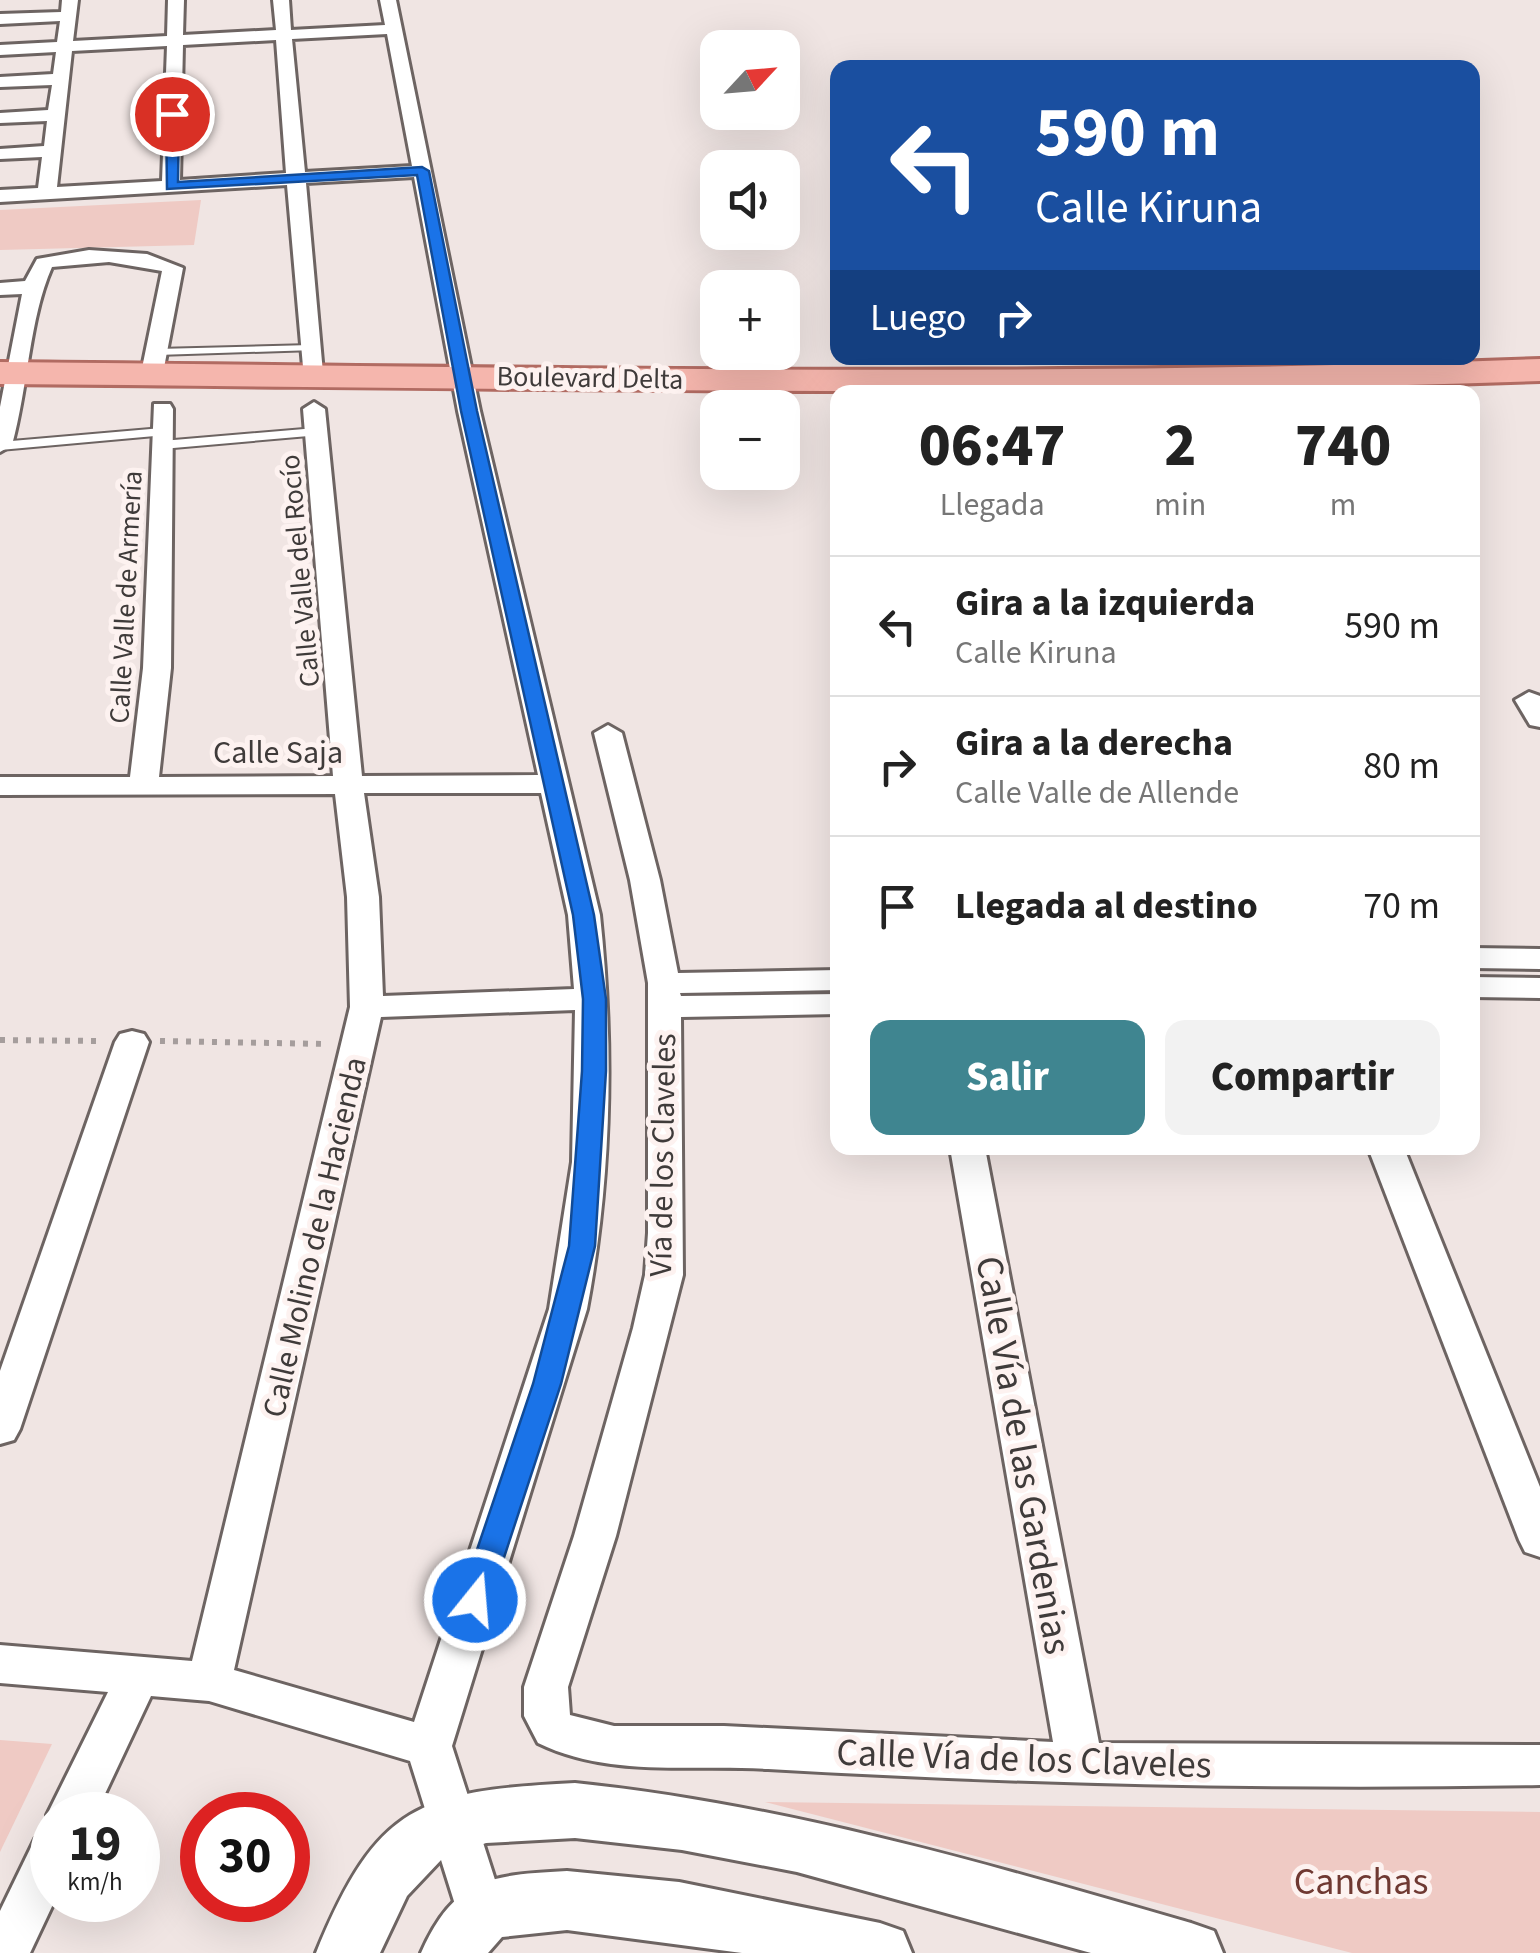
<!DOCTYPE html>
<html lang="es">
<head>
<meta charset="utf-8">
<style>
	body { margin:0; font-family:"Source Sans 3",sans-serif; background:#f2f2f2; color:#222; height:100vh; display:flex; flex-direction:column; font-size:38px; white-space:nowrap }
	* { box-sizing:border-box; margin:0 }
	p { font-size:32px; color:#767676 }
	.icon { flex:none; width:55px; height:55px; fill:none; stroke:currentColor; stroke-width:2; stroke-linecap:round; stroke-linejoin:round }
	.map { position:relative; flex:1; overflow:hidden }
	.details { position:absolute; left:830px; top:385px; width:650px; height:770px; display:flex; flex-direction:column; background:#fff; border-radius:20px; box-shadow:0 10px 40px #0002 }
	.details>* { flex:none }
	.guide { position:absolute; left:830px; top:60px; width:650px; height:305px; border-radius:20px; box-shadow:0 10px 40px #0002; background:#1a4fa0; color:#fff; overflow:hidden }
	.needle { width:65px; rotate:64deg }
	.controls { position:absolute; left:700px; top:30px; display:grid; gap:20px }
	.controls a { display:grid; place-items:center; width:100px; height:100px; border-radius:20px; background:#fff; box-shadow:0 10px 40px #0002; font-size:50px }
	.speed { position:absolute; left:30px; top:1792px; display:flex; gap:20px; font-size:50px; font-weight:700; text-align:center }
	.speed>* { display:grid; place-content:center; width:130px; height:130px; border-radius:50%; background:#fff; box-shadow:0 10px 40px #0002; line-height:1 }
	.speed small { font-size:25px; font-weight:400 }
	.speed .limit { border:15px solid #d22; background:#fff; color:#111 }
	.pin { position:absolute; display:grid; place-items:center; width:85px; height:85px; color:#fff; margin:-42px; border:5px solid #fff; border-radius:50%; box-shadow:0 2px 10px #0007 }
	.me { position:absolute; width:110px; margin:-55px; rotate:17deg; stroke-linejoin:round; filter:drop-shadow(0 0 8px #0008) }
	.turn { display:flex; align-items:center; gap:35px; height:210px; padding:0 40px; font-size:45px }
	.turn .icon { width:130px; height:130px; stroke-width:2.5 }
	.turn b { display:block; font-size:70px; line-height:85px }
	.then { display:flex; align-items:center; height:95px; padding:0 40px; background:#0003; gap:20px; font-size:38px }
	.eta { display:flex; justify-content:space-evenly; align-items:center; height:170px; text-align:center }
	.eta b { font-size:60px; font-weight:800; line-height:70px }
	.cta { display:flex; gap:20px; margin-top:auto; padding:20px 40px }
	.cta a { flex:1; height:115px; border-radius:20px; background:#3f8590; color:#fff; font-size:40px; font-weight:800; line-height:115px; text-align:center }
	.cta a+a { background:#f2f2f2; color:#222 }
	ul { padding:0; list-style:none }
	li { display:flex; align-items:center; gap:30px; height:140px; padding:0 40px; border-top:2px solid #e0e0e0 }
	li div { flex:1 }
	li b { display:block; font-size:38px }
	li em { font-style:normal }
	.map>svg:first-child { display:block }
	.green { fill:#efcac4 }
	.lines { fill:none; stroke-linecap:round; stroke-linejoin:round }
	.service-casing { stroke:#6d6462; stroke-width:4 }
	.minor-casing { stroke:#6d6462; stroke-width:6 }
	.tertiary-casing { stroke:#6d6462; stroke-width:6 }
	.primary-casing { stroke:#b16b62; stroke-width:6 }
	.path { stroke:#a59d9c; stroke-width:6; stroke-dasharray:5 8; stroke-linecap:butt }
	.service { fill:#fff; fill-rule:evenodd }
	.minor { fill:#fff; fill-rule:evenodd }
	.tertiary { fill:#fff; fill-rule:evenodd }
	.primary { fill:#f5b6ad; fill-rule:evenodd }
	.route { fill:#1a73e8; stroke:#114b97; stroke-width:2.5 }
	.labels { text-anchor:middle; stroke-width:10; stroke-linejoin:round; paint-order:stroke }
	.far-street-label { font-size:28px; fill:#3f3b3a; stroke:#fdf2f0 }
	.street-label { font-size:32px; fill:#3f3b3a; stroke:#fdf2f0 }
	.near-street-label { font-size:38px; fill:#3f3b3a; stroke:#fdf2f0 }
	.near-park-label { font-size:38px; fill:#6f3932; stroke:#fdf2f0 }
</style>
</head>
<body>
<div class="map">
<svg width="1540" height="1953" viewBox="0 0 1540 1953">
	<rect width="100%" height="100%" fill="#f0e5e3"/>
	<!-- green -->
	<g class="green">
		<polygon points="201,200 194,245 0,250 0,210"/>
		<polygon points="0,1740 52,1744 0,1852"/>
		<polygon points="765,1802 1540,1812 1540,1953 1352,1953"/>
	</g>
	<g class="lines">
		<!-- service casing -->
		<g class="service-casing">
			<g id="service">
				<polygon points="311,345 317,348 315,350 157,355 151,352 157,349"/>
				<polygon points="162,428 168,432 166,435 0,450 0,442"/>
				<polygon points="316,428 320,429 320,435 162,449 156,445 162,441"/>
			</g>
		</g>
		<!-- minor casing -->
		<g class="minor-casing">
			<g id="minor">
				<path d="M62,0H78L73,41L167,36L168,0H184L183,35L276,30L273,0H289L291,30L385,25L380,0H396L480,411L600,915C614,1047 612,1176 587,1309L452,1746L506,1914L499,1930L482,1937L465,1930L458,1914L410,1761L209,1701L151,1696L95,1815H52V1826L47,1815L108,1692L0,1683V1645L192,1661L350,1007L347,897L335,794L0,795V777H130L143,668L154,404H170L173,409L171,668L159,777L333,776L303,409L314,402L325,409L362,776L538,775L458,411L414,177L306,183L323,373L312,380L304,378L287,185L0,202V190L38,188L42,157L0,159V149L44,146L47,121L0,123V113L48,110L52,85L0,87V77L53,74L56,52L0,55V45L57,42L60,21L0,24V14L61,12ZM387,34L412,166L305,172L292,39ZM276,40L286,173L180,180L183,45ZM167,46L162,181L57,187L72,51ZM364,793H541L568,915L574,989L383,996L379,897ZM575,1010L572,1162L549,1309L414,1722L234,1670L381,1017Z"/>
				<path d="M89,250L147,254L183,268L163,373L152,380L141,373L162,271L109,262L52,267C29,319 28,388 12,445L0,452V407L22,294L0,295V283L25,281L37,259Z"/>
				<polygon points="1529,692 1540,696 1540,727 1530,725 1515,700"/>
				<path d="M608,725L622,733L660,880L678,973L838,970V990L680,993L681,996L838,994V1014L681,1017L683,1275L616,1536L568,1687L570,1715L614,1726H724L1053,1742L950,1148H985L1099,1743L1540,1745V1785C1282,1790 1025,1784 768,1769C691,1764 610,1778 538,1743L524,1716V1687L574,1536L633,1328L645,1275L648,1233V983L630,880L594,733Z"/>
				<polygon points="1472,948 1540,949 1540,969 1472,968"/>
				<polygon points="1472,977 1540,978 1540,998 1472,997"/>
				<polygon points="132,1031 144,1034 149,1042 20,1429 14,1440 0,1444 0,1371 115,1042 120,1034"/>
				<polygon points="1368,1148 1404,1148 1540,1487 1540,1557 1525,1552 1519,1540"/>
				<polygon points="52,1832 55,1900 30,1953 0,1953 0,1911 35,1839"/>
			</g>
		</g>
		<!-- tertiary casing -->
		<g class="tertiary-casing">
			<g id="tertiary">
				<path d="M575,1783C787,1805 987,1864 1191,1923L1214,1931L1223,1953H1091L797,1872L682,1850L575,1838L486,1843L442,1859L407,1896L380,1953H316C377,1804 419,1791 575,1783Z"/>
				<path d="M567,1871L679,1882L880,1923L903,1931L912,1953H742L567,1930L502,1937L488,1953H421C454,1878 490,1875 567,1871Z"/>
			</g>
		</g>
		<!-- primary casing -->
		<g class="primary-casing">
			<path id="primary" d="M1540,359V381C1027,399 513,388 0,384V362C513,367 1027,378 1540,359Z"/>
		</g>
		<!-- path -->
		<g class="path">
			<polyline points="0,1040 98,1041"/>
			<polyline points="160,1041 328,1044"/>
		</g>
		<!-- service -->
		<use href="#service" class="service"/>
		<!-- minor -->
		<use href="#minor" class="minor"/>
		<!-- tertiary -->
		<use href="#tertiary" class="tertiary"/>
		<!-- primary -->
		<use href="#primary" class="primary"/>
	</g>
	<!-- route -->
	<polygon class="route" points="172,111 179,114 178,182 422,167 429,171 477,411 594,915 606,999 606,1071 595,1246 561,1384 490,1600 486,1609 475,1612 465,1609 460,1600 533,1384 569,1246 582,1071 583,999 573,915 461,411 417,175 167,189 166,114"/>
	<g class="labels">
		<!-- far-street labels -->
		<g class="far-street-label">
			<text transform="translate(590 377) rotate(1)" y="10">Boulevard Delta</text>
			<text transform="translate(299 571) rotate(-95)" y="10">Calle Valle del Rocío</text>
			<text transform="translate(125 597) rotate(-87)" y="10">Calle Valle de Armería</text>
		</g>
		<!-- street labels -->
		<g class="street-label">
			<text x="278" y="763">Calle Saja</text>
			<text transform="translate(662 1155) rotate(-89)" y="11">Vía de los Claveles</text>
			<text transform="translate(314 1237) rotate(-77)" y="11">Calle Molino de la Hacienda</text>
		</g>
		<!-- near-street labels -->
		<g class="near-street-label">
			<text transform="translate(1024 1455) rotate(80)" y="13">Calle Vía de las Gardenias</text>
			<text transform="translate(1024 1758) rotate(2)" y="13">Calle Vía de los Claveles</text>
		</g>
		<!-- near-park labels -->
		<g class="near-park-label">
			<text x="1361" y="1894">Canchas</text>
		</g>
	</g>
</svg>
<div class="controls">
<a><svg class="needle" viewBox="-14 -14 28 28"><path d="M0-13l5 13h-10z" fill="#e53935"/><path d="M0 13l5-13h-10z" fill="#767676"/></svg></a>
<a><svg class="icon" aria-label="sound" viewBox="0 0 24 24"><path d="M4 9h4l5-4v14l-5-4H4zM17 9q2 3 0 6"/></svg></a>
<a>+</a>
<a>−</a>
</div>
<div class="speed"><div>19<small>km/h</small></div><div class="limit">30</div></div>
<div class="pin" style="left:172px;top:114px;background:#d93025"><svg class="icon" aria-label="arrive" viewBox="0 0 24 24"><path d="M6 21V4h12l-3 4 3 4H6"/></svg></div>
<svg class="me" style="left:475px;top:1600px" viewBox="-20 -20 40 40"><circle r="17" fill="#1a73e8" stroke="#fff" stroke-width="3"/><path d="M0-11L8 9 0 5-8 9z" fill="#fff"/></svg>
<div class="guide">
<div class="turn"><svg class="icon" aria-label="left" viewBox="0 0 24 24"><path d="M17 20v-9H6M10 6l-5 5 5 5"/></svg><div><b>590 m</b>Calle Kiruna</div></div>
<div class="then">Luego<svg class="icon" aria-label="right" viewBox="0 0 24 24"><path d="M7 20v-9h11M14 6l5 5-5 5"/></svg></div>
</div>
<section class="details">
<div class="eta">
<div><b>06:47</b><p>Llegada</p></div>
<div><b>2</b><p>min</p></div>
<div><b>740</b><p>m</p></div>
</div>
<ul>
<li><svg class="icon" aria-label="left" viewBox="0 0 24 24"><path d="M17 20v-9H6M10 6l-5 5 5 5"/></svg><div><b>Gira a la izquierda</b><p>Calle Kiruna</p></div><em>590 m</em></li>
<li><svg class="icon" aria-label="right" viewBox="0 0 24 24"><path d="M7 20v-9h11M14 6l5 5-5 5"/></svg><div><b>Gira a la derecha</b><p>Calle Valle de Allende</p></div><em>80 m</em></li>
<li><svg class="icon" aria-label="arrive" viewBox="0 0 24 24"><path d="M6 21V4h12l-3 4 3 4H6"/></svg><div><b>Llegada al destino</b></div><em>70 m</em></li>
</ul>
<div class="cta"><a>Salir</a><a>Compartir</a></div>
</section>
</div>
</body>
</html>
